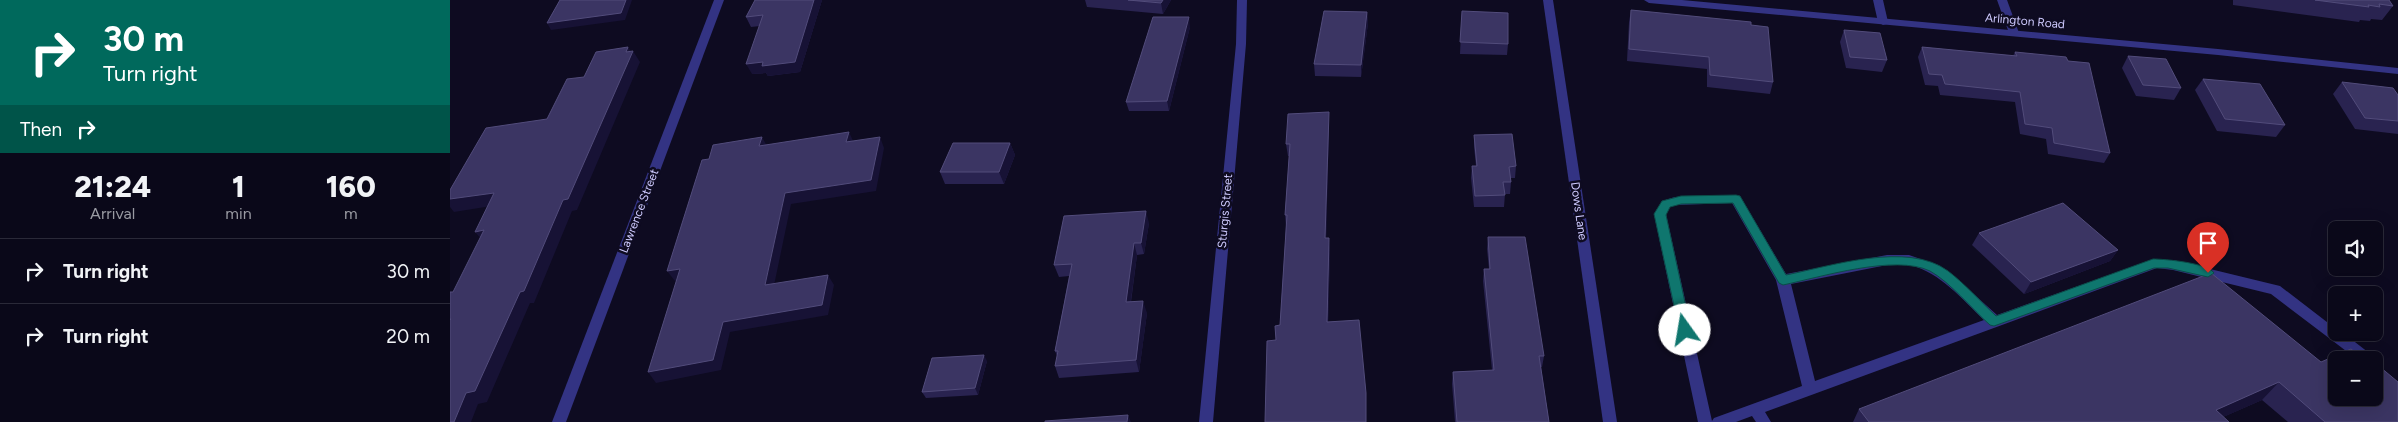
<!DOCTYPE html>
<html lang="en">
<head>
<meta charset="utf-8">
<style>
	body { margin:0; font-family:Figtree,sans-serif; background:#131122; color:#f1f3f6; height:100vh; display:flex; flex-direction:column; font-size:19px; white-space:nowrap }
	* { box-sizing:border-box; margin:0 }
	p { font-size:16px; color:#999aa2 }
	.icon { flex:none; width:28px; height:28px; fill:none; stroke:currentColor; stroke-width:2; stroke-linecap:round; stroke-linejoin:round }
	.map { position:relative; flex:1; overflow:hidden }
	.details { display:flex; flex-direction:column; background:#0a0819; width:450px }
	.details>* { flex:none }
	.guide { background:#00695c; color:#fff; overflow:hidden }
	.controls { position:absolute; left:1878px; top:221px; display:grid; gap:10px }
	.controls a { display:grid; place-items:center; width:55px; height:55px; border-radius:8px; background:#0a0819; box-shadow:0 5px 20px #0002,0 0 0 1px #2a2938; font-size:25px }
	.pin { position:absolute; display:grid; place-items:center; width:42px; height:42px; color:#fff; margin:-51px -21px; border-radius:50% 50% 50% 0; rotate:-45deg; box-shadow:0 0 5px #0007 }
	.pin .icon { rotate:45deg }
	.me { position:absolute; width:55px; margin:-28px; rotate:347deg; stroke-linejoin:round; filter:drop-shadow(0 0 4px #0008) }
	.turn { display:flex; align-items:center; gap:18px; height:105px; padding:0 20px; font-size:22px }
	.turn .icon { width:65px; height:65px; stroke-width:2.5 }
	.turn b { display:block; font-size:35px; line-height:42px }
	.then { display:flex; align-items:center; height:48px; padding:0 20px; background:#0003; gap:10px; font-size:19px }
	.eta { display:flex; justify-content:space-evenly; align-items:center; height:85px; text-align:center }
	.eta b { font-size:30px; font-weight:800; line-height:35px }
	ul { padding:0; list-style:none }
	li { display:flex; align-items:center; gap:15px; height:65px; padding:0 20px; border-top:1px solid #2a2938 }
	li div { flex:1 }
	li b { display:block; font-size:19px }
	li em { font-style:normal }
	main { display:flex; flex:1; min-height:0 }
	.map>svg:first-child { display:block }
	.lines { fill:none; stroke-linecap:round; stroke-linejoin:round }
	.service { fill:#333383; fill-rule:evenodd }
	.minor { fill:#333383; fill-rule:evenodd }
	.tertiary { fill:#333383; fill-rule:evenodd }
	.wall { fill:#292350 }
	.shaded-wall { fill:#171235 }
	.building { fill:#3b3563; stroke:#524c7b }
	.route { fill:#0f766e; stroke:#0a4d48 }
	.labels { text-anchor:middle; stroke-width:5; stroke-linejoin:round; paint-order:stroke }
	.street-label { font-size:12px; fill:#cfcbff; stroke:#0e0b21 }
</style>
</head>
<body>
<main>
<section class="details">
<div class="guide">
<div class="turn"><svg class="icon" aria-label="right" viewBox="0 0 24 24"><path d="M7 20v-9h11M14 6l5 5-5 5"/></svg><div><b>30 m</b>Turn right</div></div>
<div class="then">Then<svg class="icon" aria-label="right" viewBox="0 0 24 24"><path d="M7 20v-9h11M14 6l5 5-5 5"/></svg></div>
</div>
<div class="eta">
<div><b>21:24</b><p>Arrival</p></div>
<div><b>1</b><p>min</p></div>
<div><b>160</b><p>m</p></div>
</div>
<ul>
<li><svg class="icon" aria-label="right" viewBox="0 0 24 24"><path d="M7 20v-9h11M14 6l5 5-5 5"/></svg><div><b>Turn right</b></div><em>30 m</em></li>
<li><svg class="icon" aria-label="right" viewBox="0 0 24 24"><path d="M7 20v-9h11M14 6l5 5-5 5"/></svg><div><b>Turn right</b></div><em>20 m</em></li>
</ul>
</section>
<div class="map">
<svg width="1948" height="422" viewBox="0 0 1948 422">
	<rect width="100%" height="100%" fill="#0e0b21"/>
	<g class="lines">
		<!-- service -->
		<g class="service">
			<polygon points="1423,0 1433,0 1438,22 1437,24 1433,25 1428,22"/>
			<polygon points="1547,0 1557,0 1569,33 1568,35 1564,36 1559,33"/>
			<path d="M1286,195L1290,196L1336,274L1437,255H1459L1488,265L1498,271L1547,315L1701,260H1723L1830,286L1886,329V332H1892L1923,356L1925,360L1924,363V360H1908L1821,294L1723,270L1707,268L1315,412L1321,422H1306L1302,416L1286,422H1248L1204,214L1212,201L1225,197ZM1282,203L1326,280L1352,386L1264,418L1262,421L1216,214L1220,207L1226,205ZM1437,265C1444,265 1453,264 1460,265C1491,273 1512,299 1534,320L1365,381L1341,284Z"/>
		</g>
		<!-- minor -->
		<g class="minor">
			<polygon points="264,0 274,0 116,422 102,422"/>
			<polygon points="787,0 797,0 796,44 763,422 749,422 786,44"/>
			<polygon points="1093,0 1103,0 1167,422 1153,422"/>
		</g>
		<!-- tertiary -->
		<polygon class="tertiary" points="1194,0 1232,0 1768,49 1948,68 1948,74 1768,55 1199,3"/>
	</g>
	<!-- wall -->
	<g class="wall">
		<polygon points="305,0 372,0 350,72 318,76 316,73 302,74 310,26 301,27 296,17"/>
		<polygon points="635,0 721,0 713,14 637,7"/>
		<polygon points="1783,0 1939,0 1943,6 1932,20 1921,19 1920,21 1910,20 1909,22 1783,5"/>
		<polygon points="1181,10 1301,25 1323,82 1320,94 1257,87 1257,69 1177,61 1179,22"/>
		<polygon points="1012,11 1058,44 1057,55 1010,54"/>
		<polygon points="917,12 918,23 911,77 865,76 864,64"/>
		<polygon points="740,27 719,111 679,111 676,102"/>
		<polygon points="1394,30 1437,60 1432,72 1396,68 1390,42"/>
		<polygon points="1472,47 1563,56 1565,52 1660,153 1654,163 1598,154 1596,139 1570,134 1565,102 1490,95 1488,86 1475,85 1468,57"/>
		<polygon points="1678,56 1731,88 1724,100 1686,96 1672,68"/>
		<polygon points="1753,79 1835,125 1826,137 1767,131 1745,90"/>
		<polygon points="1892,82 1948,95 1948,134 1905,129 1883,94"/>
		<polygon points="879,124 876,238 880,250 878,322 916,404 826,340 830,325 836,226 835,215 839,156 838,156 836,144"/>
		<polygon points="1024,135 1066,166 1065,178 1061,178 1061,182 1060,194 1055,194 1054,207 1024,207 1021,178 1022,166 1026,166 1024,147"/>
		<polygon points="560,143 565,155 554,184 495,184 490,172"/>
		<polygon points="699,223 694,254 687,255 681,302 697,313 689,372 609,378 605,366 607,356 605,351 619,276 609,277 604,265"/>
		<polygon points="1529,233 1668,250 1660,261 1574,294 1522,245"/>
		<polygon points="1038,237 1094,356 1092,367 1091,367 1099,422 1005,422 1002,384 1003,372 1042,370 1033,281 1034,269 1039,269 1037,249"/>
		<polygon points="537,361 528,395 476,398 472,392"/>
		<polygon points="1871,362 1948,422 1838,422 1812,400 1773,417 1779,422 1403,422 1409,409"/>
	</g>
	<!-- shaded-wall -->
	<g class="shaded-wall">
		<polygon points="176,0 182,0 175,20 101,30 97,23"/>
		<polygon points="364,0 372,0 350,72 318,76 316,73 302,74 296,64"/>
		<polygon points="713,0 721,0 713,14 711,3"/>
		<polygon points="917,12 918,23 911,77 911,65"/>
		<polygon points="739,17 740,27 719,111 717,101"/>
		<polygon points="178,47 182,53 183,51 190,62 127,210 122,211 84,303 80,303 37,402 28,404 21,422 4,422 16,393 70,292 113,200"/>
		<polygon points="879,112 879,124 876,250 875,238"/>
		<polygon points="399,132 404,143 396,142"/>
		<polygon points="312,137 318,148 309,146"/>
		<polygon points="430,137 434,148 426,191 341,204 322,295 315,285 335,193"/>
		<polygon points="560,143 565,155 554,184 549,172"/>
		<polygon points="44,193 54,204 4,212 0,207 0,199"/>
		<polygon points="696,211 699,223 694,254 691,243"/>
		<polygon points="34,230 35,243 25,232"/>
		<polygon points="879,238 880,250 878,334 877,322"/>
		<polygon points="684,243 687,255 679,314 676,302"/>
		<polygon points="1668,250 1660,261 1574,294 1581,282"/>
		<polygon points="230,269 237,279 225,281 217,271"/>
		<polygon points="378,275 384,285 378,315 280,332 271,370 206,383 198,372 273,322"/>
		<polygon points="693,301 697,313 689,372 686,360"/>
		<polygon points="534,355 537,361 528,395 525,388"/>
		<polygon points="1829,382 1812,400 1762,422 1766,410"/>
		<polygon points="678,415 681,422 677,422"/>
	</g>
	<!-- building -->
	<g class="building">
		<polygon points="110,0 176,0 171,13 97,23"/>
		<polygon points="305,0 364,0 345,62 312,66 313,62 296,64 313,15 296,17"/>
		<polygon points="678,0 713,0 711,3"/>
		<polygon points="1865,0 1939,0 1943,6 1929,4 1930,7 1918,5 1919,7"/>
		<polygon points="1181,10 1301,22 1301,25 1318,27 1323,82 1260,75 1259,57 1179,49"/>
		<polygon points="874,11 917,12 911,65 864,64"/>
		<polygon points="1012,11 1058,13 1058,44 1010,42"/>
		<polygon points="703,17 739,17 717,101 676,102"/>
		<polygon points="1394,30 1430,33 1437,60 1400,57"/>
		<polygon points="178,47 176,52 183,51 118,199 113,200 74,291 70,292 25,391 16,393 4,422 0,422 0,320 1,319 0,319 0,292 3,292 34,230 25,232 44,193 0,199 0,190 36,128 97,119 117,79 134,77 146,52"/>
		<polygon points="1472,47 1567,56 1565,52 1616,57 1618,61 1639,63 1660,153 1604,143 1602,128 1575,124 1570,92 1495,84 1492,75 1479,74"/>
		<polygon points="1678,56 1716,59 1731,88 1693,85"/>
		<polygon points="1753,79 1810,84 1835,125 1775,119"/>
		<polygon points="1892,82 1943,88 1948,95 1948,121 1915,118"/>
		<polygon points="879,112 875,238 879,238 877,322 909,320 916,393 916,422 815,422 817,341 826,340 825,326 830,325 837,215 835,215 840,144 836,144 838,114"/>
		<polygon points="399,132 396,142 430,137 421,180 335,193 315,285 378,275 372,305 273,322 263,360 198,372 230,269 217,271 252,160 259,159 263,145 312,137 309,146"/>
		<polygon points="1062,134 1066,166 1059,167 1061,182 1053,182 1055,195 1025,196 1022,166 1027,166 1024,135"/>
		<polygon points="503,143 560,143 549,172 490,172"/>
		<polygon points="1613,203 1668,250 1581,282 1529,233"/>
		<polygon points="696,211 691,243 684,243 676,302 693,301 686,360 605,366 608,351 605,351 622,264 604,265 614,216"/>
		<polygon points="1038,237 1075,237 1094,356 1089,356 1099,422 1007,422 1003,372 1044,370 1034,269 1040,269"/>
		<polygon points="1761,273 1871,362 1901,349 1915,360 1886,360 1886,398 1924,398 1924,362 1948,382 1948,422 1875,422 1829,382 1766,410 1779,422 1419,422 1409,409"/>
		<polygon points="534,355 525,388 472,392 482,358"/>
		<polygon points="678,415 677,422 595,422 595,421"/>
	</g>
	<!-- route -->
	<path class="route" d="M1286,195L1290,196L1336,275C1381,266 1458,241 1498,271C1515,284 1530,301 1546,316L1703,259C1715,259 1758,263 1764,273L1758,277L1718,268H1704L1544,326L1540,325C1522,309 1500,282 1480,271C1445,254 1371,277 1333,285L1329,283L1283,203L1231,204L1220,207L1216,215L1241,330L1235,335L1230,333L1204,214L1212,201L1231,196Z"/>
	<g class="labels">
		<!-- street labels -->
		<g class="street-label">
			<text transform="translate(1575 21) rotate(5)" y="4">Arlington Road</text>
			<text transform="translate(189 211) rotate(-69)" y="4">Lawrence Street</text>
			<text transform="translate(775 211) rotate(-85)" y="4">Sturgis Street</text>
			<text transform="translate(1129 211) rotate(82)" y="4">Dows Lane</text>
		</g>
	</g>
</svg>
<div class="controls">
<a><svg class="icon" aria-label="sound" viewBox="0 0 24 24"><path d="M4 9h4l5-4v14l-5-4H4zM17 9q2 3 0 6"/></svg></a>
<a>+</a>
<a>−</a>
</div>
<div class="pin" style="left:1758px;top:273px;background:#d93025"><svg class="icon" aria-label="arrive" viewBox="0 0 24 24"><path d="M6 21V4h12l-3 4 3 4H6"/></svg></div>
<svg class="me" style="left:1235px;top:330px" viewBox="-20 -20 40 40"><circle r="19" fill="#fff"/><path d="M0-13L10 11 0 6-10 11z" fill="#0f766e"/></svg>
</div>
</main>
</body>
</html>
